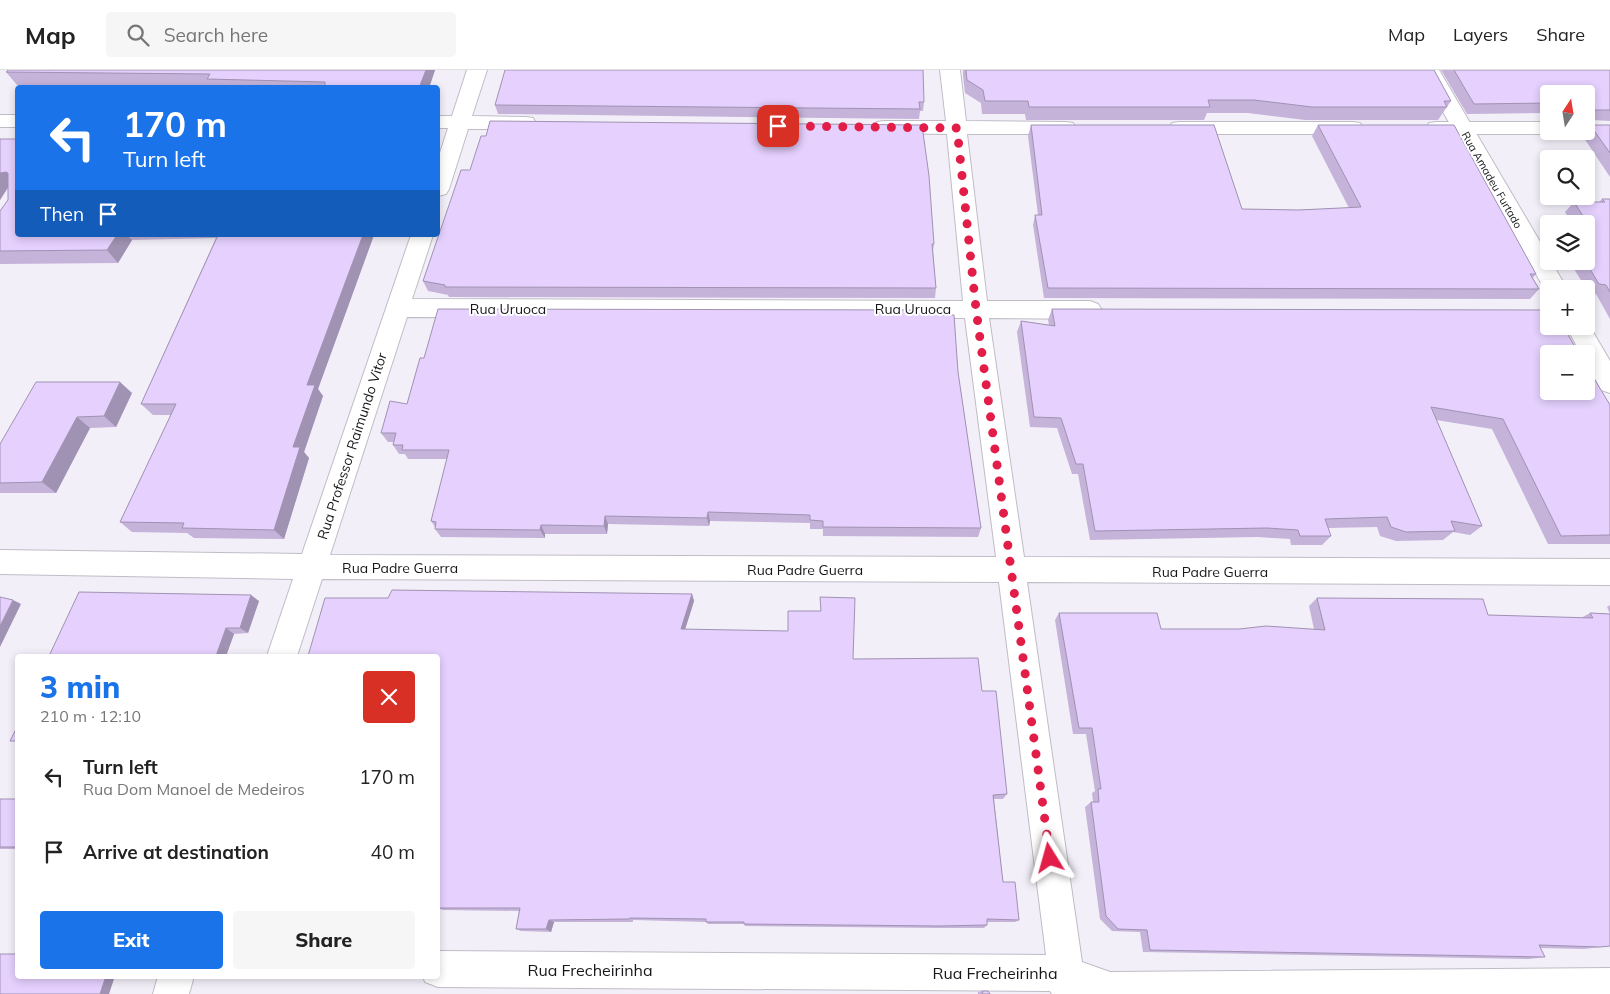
<!DOCTYPE html>
<html lang="en">
<head>
<meta charset="utf-8">
<style>
	body { margin:0; font-family:Mulish,sans-serif; background:#f6f6f6; color:#222; height:100vh; display:flex; flex-direction:column; font-size:19px; white-space:nowrap }
	* { box-sizing:border-box; margin:0 }
	p { font-size:16px; color:#767676 }
	.icon { flex:none; width:28px; height:28px; fill:none; stroke:currentColor; stroke-width:2; stroke-linecap:round; stroke-linejoin:round }
	.map { position:relative; flex:1; overflow:hidden }
	.sheet { position:absolute; left:15px; top:584px; width:425px; height:325px; display:flex; flex-direction:column; background:#fff; border-radius:5px; box-shadow:0 2px 8px #0003 }
	.sheet>* { flex:none }
	.top-card { position:absolute; left:15px; top:15px; width:425px; height:152px; border-radius:5px; box-shadow:0 2px 8px #0003; background:#1a73e8; color:#fff; overflow:hidden }
	.needle { width:32px; rotate:12deg }
	.tools { position:absolute; left:1540px; top:15px; display:grid; gap:10px }
	.tools a { display:grid; place-items:center; width:55px; height:55px; border-radius:5px; background:#fff; box-shadow:0 2px 8px #0003; font-size:25px }
	.pin { position:absolute; display:grid; place-items:center; width:42px; height:42px; color:#fff; margin:-21px; border-radius:10px; box-shadow:0 2px 8px #0006 }
	.me { position:absolute; width:55px; margin:-28px; rotate:352deg; stroke-linejoin:round; filter:drop-shadow(0 0 4px #0008) }
	.turn { display:flex; align-items:center; gap:18px; height:105px; padding:0 25px; font-size:22px }
	.turn .icon { width:65px; height:65px; stroke-width:2.5 }
	.turn b { display:block; font-size:35px; line-height:42px }
	.then { display:flex; align-items:center; height:48px; padding:0 25px; background:#0003; gap:10px; font-size:19px }
	.round { display:grid; place-items:center; flex:none; width:52px; height:52px; border-radius:5px; background:#f6f6f6 }
	.summary { display:flex; align-items:center; justify-content:space-between; height:85px; padding:0 25px }
	h1 { font-size:30px; font-weight:800; line-height:38px; color:#1a73e8 }
	.button { display:flex; gap:10px; margin-top:auto; padding:10px 25px }
	.button a { flex:1; height:58px; border-radius:5px; background:#1a73e8; color:#fff; font-size:20px; font-weight:800; line-height:58px; text-align:center }
	.button a+a { background:#f6f6f6; color:#222 }
	ul { padding:0; list-style:none }
	li { display:flex; align-items:center; gap:15px; height:75px; padding:0 25px }
	li div { flex:1 }
	li b { display:block; font-size:19px }
	li em { font-style:normal }
	header { display:flex; align-items:center; gap:30px; box-sizing:border-box; height:70px; padding:0 25px; background:#fff; border-bottom:1px solid #e0e0e0 }
	header strong { font-size:24px }
	nav { display:flex; gap:28px; margin-inline-start:auto; font-size:18px }
	.search { width:350px; height:45px; background:#f6f6f6; display:flex; align-items:center; gap:12px; box-sizing:border-box; padding:0 18px; border-radius:5px; color:#767676; font-size:19px }
	.map>svg:first-child { display:block }
	.lines { fill:none; stroke-linecap:round; stroke-linejoin:round }
	.minor-casing { stroke:#c0bcc6; stroke-width:2 }
	.tertiary-casing { stroke:#c0bcc6; stroke-width:2 }
	.minor { fill:#fff; fill-rule:evenodd }
	.tertiary { fill:#fff; fill-rule:evenodd }
	.wall { fill:#c5b3da }
	.shaded-wall { fill:#a092b2 }
	.building { fill:#e5d0fe; stroke:#a092b2 }
	.route { stroke:#e11d48; stroke-width:9; stroke-dasharray:0 16.2 }
	.labels { text-anchor:middle; stroke-width:4; stroke-linejoin:round; paint-order:stroke }
	.far-street-label { font-size:11px; fill:#171619; stroke:#fff }
	.street-label { font-size:14px; fill:#171619; stroke:#fff }
	.near-street-label { font-size:16px; fill:#171619; stroke:#fff }
</style>
</head>
<body>
<header>
<strong>Map</strong>
<div class="search"><svg class="icon" aria-label="search" viewBox="0 0 24 24"><circle cx="10" cy="10" r="6"/><path d="M15 15l6 6"/></svg>Search here</div>
<nav><a>Map</a><a>Layers</a><a>Share</a></nav>
</header>
<div class="map">
<svg width="1610" height="924" viewBox="0 0 1610 924">
	<rect width="100%" height="100%" fill="#f3eff9"/>
	<g class="lines">
		<!-- minor casing -->
		<g class="minor-casing">
			<g id="minor">
				<polygon points="467,0 487,0 472,46 526,47 533,48 536,53 533,58 526,59 468,59 449,119 446,124 438,126 438,89 448,58 438,58 438,46 452,46"/>
				<path d="M940,0H960L966,51L1066,52L1073,53L1076,58L1073,63L1066,64H967L987,231H1090L1098,234L1102,240L1098,246L1090,249L989,248L1024,487L1610,489V515L1027,512L1082,892L1110,902L1610,898V924H1052L1050,921L438,917L425,912L423,906H438V881L1046,885L999,512L322,509L297,586H267L293,509L0,504V480L302,484L411,165H433L412,229L963,231L947,64L884,63L877,62L874,57L877,52L884,51H946ZM407,247L965,248L996,487L330,485Z"/>
				<rect x="0" y="45" width="18" height="12"/>
				<polygon points="1179,52 1353,52 1360,53 1363,58 1360,63 1353,64 1179,64 1172,63 1169,58 1172,53"/>
				<polygon points="1436,52 1549,52 1549,61 1557,61 1549,64 1436,64 1429,63 1426,58 1429,53"/>
				<polygon points="158,906 194,906 189,924 153,924"/>
			</g>
		</g>
		<!-- tertiary casing -->
		<g class="tertiary-casing">
			<g id="tertiary">
				<polygon points="1419,0 1439,0 1549,187 1549,191 1551,191 1567,219 1549,219 1548,225"/>
				<polygon points="1586,250 1610,291 1610,323 1601,320 1586,293 1586,284 1581,284 1566,256 1586,256"/>
			</g>
		</g>
		<!-- minor -->
		<use href="#minor" class="minor"/>
		<!-- tertiary -->
		<use href="#tertiary" class="tertiary"/>
	</g>
	<!-- wall -->
	<g class="wall">
		<polygon points="8,0 435,0 429,18 212,18 211,16 17,15 6,2"/>
		<polygon points="963,0 1434,0 1451,31 1438,50 1305,50 1248,43 1207,43 1204,50 1026,50 1025,44 982,44 981,33 965,23 963,6"/>
		<polygon points="1441,0 1610,0 1610,51 1592,50 1586,57 1586,24 1549,24 1549,43 1467,44"/>
		<polygon points="924,32 923,41 920,41 919,49 498,44 495,35"/>
		<polygon points="1031,55 1242,139 1299,140 1349,138 1312,66 1318,55 1536,204 1533,208 1539,219 1530,229 1044,228 1033,155 1035,145 1038,145 1028,66"/>
		<polygon points="1590,55 1610,55 1610,107 1582,65 1585,61 1586,61 1586,59"/>
		<polygon points="0,69 18,69 18,165 374,165 318,319 323,326 304,382 309,388 284,469 194,468 187,463 132,462 120,452 171,345 153,345 141,334 216,168 132,170 118,193 0,194 0,141 8,130 8,118 0,130"/>
		<polygon points="1602,129 1610,129 1610,249 1596,224 1589,223 1569,191 1586,191 1586,154 1572,154 1565,142 1574,132 1599,132"/>
		<polygon points="934,174 933,181 936,218 935,228 449,227 448,225 428,221 423,211"/>
		<polygon points="1052,239 1610,335 1610,474 1548,474 1492,359 1436,350 1482,456 1470,465 1453,462 1443,470 1396,471 1380,466 1377,457 1328,458 1331,466 1322,475 1291,475 1290,469 1258,467 1090,470 1078,404 1072,404 1057,358 1030,357 1017,262 1021,251 1049,255 1048,250"/>
		<polygon points="939,245 958,302 981,458 978,467 823,466 823,459 810,459 810,453 710,451 709,456 608,454 607,464 545,464 545,468 441,467 435,459 435,457 431,451 447,389 408,389 405,384 399,384 393,375 394,372 388,372 381,363 407,334"/>
		<polygon points="132,323 116,357 90,358 56,423 0,423 0,374"/>
		<polygon points="692,524 694,531 685,559 853,589 982,621 1007,724 1003,729 994,729 1003,812 1019,850 1015,852 987,852 987,855 984,858 937,858 745,856 744,854 708,854 706,852 633,850 633,852 554,852 551,862 521,861 516,859 519,841 443,840 438,838 438,586 388,528"/>
		<polygon points="1317,528 1488,545 1581,548 1590,543 1610,544 1607,537 1610,535 1610,876 1584,879 1540,878 1545,887 1529,889 1143,882 1140,862 1112,861 1100,849 1085,737 1091,732 1093,732 1092,723 1095,721 1086,664 1073,664 1055,550 1059,543 1161,559 1314,559 1309,536"/>
		<polygon points="259,531 248,563 234,564 226,586 49,586"/>
		<rect x="0" y="729" width="18" height="50"/>
		<polygon points="982,921 990,924 978,924 978,922"/>
	</g>
	<!-- shaded-wall -->
	<g class="shaded-wall">
		<polygon points="426,0 435,0 429,18 419,18"/>
		<polygon points="1593,49 1586,57 1586,52 1588,51"/>
		<polygon points="6,102 18,114 8,117 0,130 0,103"/>
		<polygon points="117,165 127,165 132,170 118,193 107,180"/>
		<polygon points="363,165 374,165 318,319 323,326 304,382 309,388 284,469 274,460 307,315"/>
		<polygon points="120,312 132,323 116,357 104,346"/>
		<polygon points="77,347 90,358 56,423 42,412"/>
		<polygon points="708,442 710,451 709,456 707,448"/>
		<polygon points="605,446 608,454 607,464 604,456"/>
		<polygon points="541,455 545,464 545,468 540,460"/>
		<polygon points="692,524 694,531 683,566 681,559"/>
		<polygon points="251,525 259,531 248,563 240,558"/>
		<polygon points="13,530 21,534 0,577 0,556"/>
		<polygon points="226,558 234,564 226,586 216,586"/>
		<polygon points="549,850 554,852 551,862 546,859"/>
		<polygon points="106,906 115,906 109,924 100,924"/>
	</g>
	<!-- building -->
	<g class="building">
		<polygon points="8,0 426,0 419,18 325,18 325,12 207,9 210,4 6,2"/>
		<polygon points="505,0 923,0 924,32 919,32 920,39 495,35"/>
		<polygon points="966,0 1434,0 1451,31 1444,31 1447,37 1312,37 1254,30 1208,30 1210,37 1029,37 1028,31 985,31 983,20 967,10"/>
		<polygon points="1454,0 1610,0 1610,40 1595,40 1593,49 1588,51 1586,49 1586,24 1549,24 1549,33 1474,34"/>
		<polygon points="490,51 922,55 929,106 934,174 932,174 936,218 445,217 445,215 423,211 461,100 470,100 481,66 486,66"/>
		<polygon points="1031,55 1214,55 1242,139 1299,140 1361,137 1318,55 1454,55 1536,204 1530,204 1539,219 1048,218 1035,145 1042,145"/>
		<polygon points="1590,55 1610,55 1610,83"/>
		<polygon points="0,69 18,69 18,165 117,165 107,180 0,181 0,141 8,130 8,103 6,102 0,103"/>
		<polygon points="1602,129 1610,129 1610,222 1606,215 1599,214 1585,191 1586,191 1586,160 1592,160 1574,132 1605,132"/>
		<polygon points="218,165 363,165 307,315 315,315 293,377 300,377 274,460 182,458 184,453 120,452 176,334 141,334"/>
		<polygon points="438,239 938,240 939,245 954,245 958,302 981,458 823,457 823,451 810,450 810,445 708,442 707,448 605,446 604,456 541,455 540,460 435,459 436,452 431,451 449,380 402,380 403,375 393,375 396,363 381,363 390,331 407,334 420,288 424,288"/>
		<polygon points="1052,239 1549,240 1549,256 1563,256 1579,284 1549,284 1549,321 1586,321 1586,295 1610,335 1610,465 1561,466 1503,349 1431,337 1482,456 1451,451 1455,461 1406,462 1391,457 1387,447 1325,449 1331,466 1300,466 1298,460 1267,458 1095,461 1083,394 1076,394 1061,348 1034,347 1021,251 1055,256"/>
		<polygon points="36,312 120,312 104,346 77,347 42,412 0,413 0,374"/>
		<polygon points="392,520 692,524 681,559 788,561 788,541 821,541 820,527 855,528 853,589 978,588 982,621 996,621 1007,724 993,725 1003,812 1015,812 1019,850 987,849 987,855 940,856 744,854 744,852 706,852 706,849 630,848 629,849 549,850 546,859 516,859 520,838 438,838 438,586 308,586 325,528 388,528"/>
		<polygon points="79,522 251,525 240,558 226,558 216,586 49,586"/>
		<polygon points="0,527 13,530 0,556"/>
		<polygon points="1317,528 1483,529 1488,545 1593,548 1590,543 1610,544 1610,876 1600,877 1539,875 1545,887 1150,880 1147,860 1118,859 1106,846 1091,732 1099,732 1098,719 1101,719 1092,658 1079,658 1059,543 1157,543 1161,559 1239,559 1266,556 1325,560"/>
		<polygon points="18,655 18,671 10,671"/>
		<rect x="0" y="729" width="18" height="48"/>
		<polygon points="0,884 18,884 18,906 106,906 100,924 0,924"/>
		<polygon points="982,921 988,921 990,924 983,924"/>
	</g>
	<g class="lines">
		<!-- route -->
		<polyline class="route" points="778,56 957,58 976,239 1050,788"/>
	</g>
	<g class="labels">
		<!-- far-street labels -->
		<g class="far-street-label">
			<text transform="translate(1492 110) rotate(60)" y="4">Rua Amadeu Furtado</text>
		</g>
		<!-- street labels -->
		<g class="street-label">
			<text x="508" y="244">Rua Uruoca</text>
			<text x="913" y="244">Rua Uruoca</text>
			<text transform="translate(352 376) rotate(-72)" y="5">Rua Professor Raimundo Vitor</text>
			<text x="400" y="503">Rua Padre Guerra</text>
			<text x="805" y="505">Rua Padre Guerra</text>
			<text x="1210" y="507">Rua Padre Guerra</text>
		</g>
		<!-- near-street labels -->
		<g class="near-street-label">
			<text x="590" y="906">Rua Frecheirinha</text>
			<text x="995" y="909">Rua Frecheirinha</text>
		</g>
	</g>
</svg>
<div class="tools">
<a><svg class="needle" viewBox="-14 -14 28 28"><path d="M0-13l5 13h-10z" fill="#e53935"/><path d="M0 13l5-13h-10z" fill="#767676"/></svg></a>
<a><svg class="icon" aria-label="search" viewBox="0 0 24 24"><circle cx="10" cy="10" r="6"/><path d="M15 15l6 6"/></svg></a>
<a><svg class="icon" aria-label="layers" viewBox="0 0 24 24"><path d="M12 4l9 5-9 5-9-5zM3 14l9 5 9-5"/></svg></a>
<a>+</a>
<a>−</a>
</div>
<div class="pin" style="left:778px;top:56px;background:#d93025"><svg class="icon" aria-label="arrive" viewBox="0 0 24 24"><path d="M6 21V4h12l-3 4 3 4H6"/></svg></div>
<svg class="me" style="left:1050px;top:788px" viewBox="-20 -20 40 40"><path d="M0-17L14 15 0 8-14 15z" fill="#e11d48" stroke="#fff" stroke-width="4"/></svg>
<div class="top-card">
<div class="turn"><svg class="icon" aria-label="left" viewBox="0 0 24 24"><path d="M17 20v-9H6M10 6l-5 5 5 5"/></svg><div><b>170 m</b>Turn left</div></div>
<div class="then">Then<svg class="icon" aria-label="arrive" viewBox="0 0 24 24"><path d="M6 21V4h12l-3 4 3 4H6"/></svg></div>
</div>
<section class="sheet">
<div class="summary"><div><h1>3 min</h1><p>210 m · 12:10</p></div><a class="round" style="background:#d93025;color:#fff"><svg class="icon" aria-label="close" viewBox="0 0 24 24"><path d="M6 6l12 12M18 6L6 18"/></svg></a></div>
<ul>
<li><svg class="icon" aria-label="left" viewBox="0 0 24 24"><path d="M17 20v-9H6M10 6l-5 5 5 5"/></svg><div><b>Turn left</b><p>Rua Dom Manoel de Medeiros</p></div><em>170 m</em></li>
<li><svg class="icon" aria-label="arrive" viewBox="0 0 24 24"><path d="M6 21V4h12l-3 4 3 4H6"/></svg><div><b>Arrive at destination</b></div><em>40 m</em></li>
</ul>
<div class="button"><a>Exit</a><a>Share</a></div>
</section>
</div>
</body>
</html>
